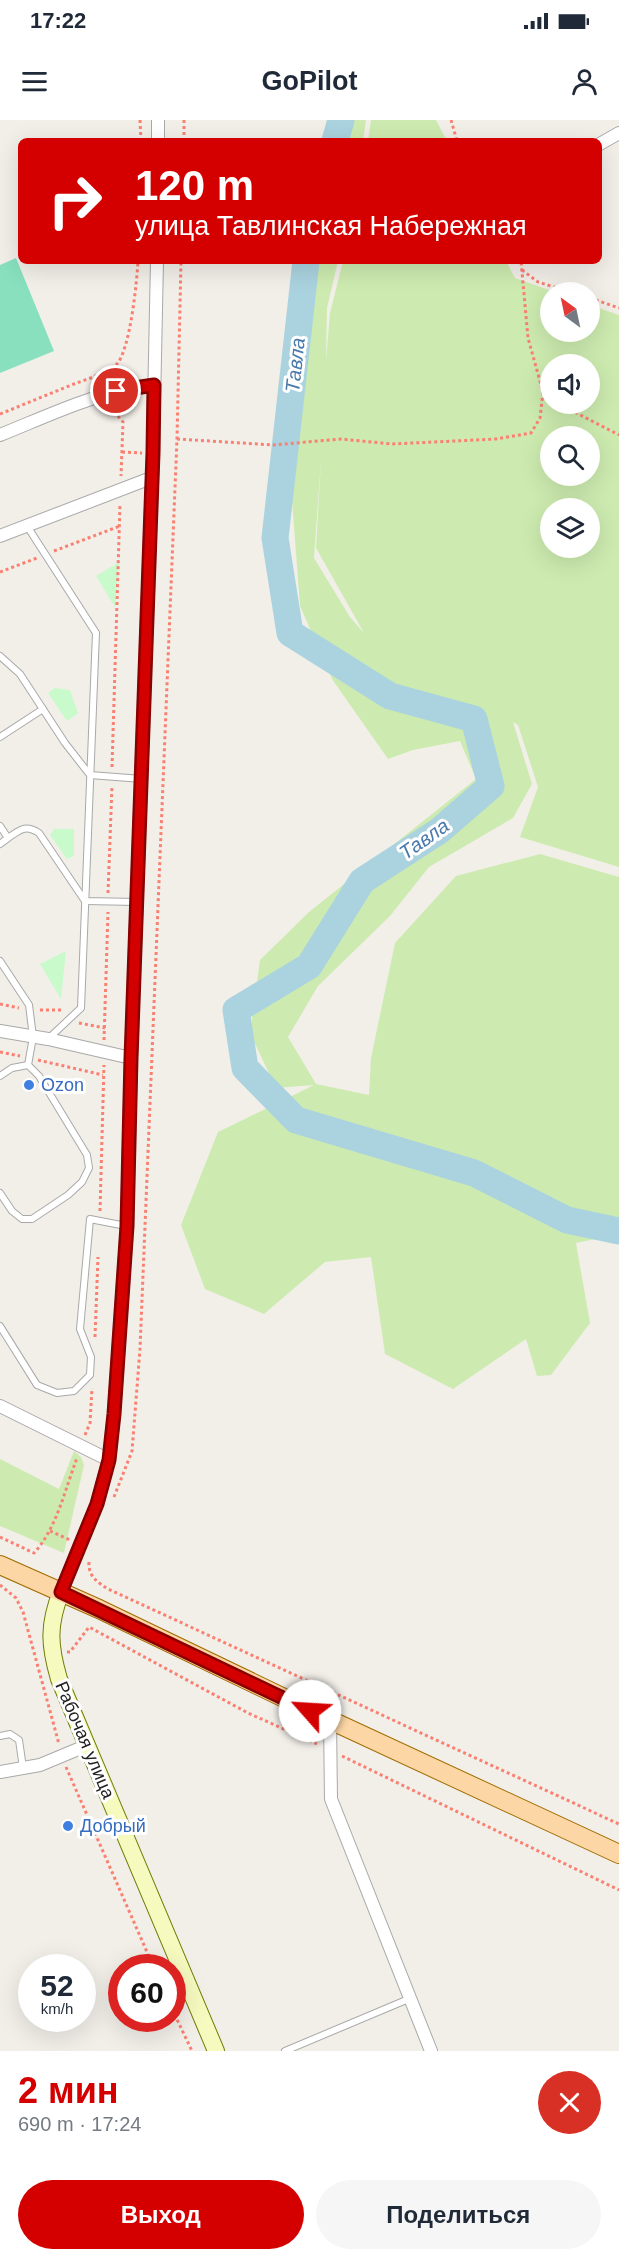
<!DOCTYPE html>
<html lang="ru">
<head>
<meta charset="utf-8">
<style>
	body { margin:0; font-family:Helvetica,sans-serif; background:#f6f6f7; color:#1f2937; height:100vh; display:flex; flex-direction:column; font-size:22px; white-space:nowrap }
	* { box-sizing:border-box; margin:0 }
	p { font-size:20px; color:#747a83 }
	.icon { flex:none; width:33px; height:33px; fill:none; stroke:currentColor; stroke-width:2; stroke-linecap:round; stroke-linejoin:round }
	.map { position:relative; height:1931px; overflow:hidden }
	.drawer { display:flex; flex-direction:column; background:#fff; flex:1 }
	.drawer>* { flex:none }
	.top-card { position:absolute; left:18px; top:18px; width:584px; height:126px; border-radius:9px; box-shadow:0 6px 24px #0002; background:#d40000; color:#fff; overflow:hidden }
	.needle { width:39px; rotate:327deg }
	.buttons { position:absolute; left:540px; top:162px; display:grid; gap:12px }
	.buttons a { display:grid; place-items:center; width:60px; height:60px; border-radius:50%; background:#fff; box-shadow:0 6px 24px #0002; font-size:30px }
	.speed { position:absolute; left:18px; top:1834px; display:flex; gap:12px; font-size:30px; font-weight:700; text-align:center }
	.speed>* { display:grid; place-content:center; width:78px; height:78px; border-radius:50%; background:#fff; box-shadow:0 6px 24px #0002; line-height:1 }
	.speed small { font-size:15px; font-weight:400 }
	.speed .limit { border:9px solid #d22; background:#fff; color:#111 }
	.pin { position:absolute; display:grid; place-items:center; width:51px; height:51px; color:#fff; margin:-26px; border:3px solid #fff; border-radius:50%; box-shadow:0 2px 6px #0007 }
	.me { position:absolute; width:66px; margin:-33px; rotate:296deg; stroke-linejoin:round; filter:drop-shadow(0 0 4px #0008) }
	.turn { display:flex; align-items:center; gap:21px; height:126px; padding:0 18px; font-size:27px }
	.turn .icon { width:78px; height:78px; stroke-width:2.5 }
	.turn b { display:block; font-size:42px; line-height:51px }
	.round { display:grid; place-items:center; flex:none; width:63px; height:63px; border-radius:32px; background:#f6f6f7 }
	.summary { display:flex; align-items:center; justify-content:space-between; height:102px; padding:0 18px }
	h1 { font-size:36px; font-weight:700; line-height:45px; color:#d40000 }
	.button { display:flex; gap:12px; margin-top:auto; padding:12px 18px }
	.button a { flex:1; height:69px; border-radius:36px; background:#d40000; color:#fff; font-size:24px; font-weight:700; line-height:69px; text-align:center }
	.button a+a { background:#f6f6f7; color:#1f2937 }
	.status { display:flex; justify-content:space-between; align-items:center; height:42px; padding:0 30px; background:#fff; direction:ltr }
	.status svg { height:16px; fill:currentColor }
	header { display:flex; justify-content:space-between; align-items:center; height:78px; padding:0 18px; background:#fff; font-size:27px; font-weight:700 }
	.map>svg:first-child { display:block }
	.grass { fill:#cdebb0; fill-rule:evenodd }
	.park { fill:#c8facc }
	.pitch { fill:#88e0be }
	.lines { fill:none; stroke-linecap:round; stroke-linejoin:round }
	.river { stroke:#aad3df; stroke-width:27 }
	.lane-casing { stroke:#a9a9a9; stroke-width:8 }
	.street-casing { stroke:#a9a9a9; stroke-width:14 }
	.secondary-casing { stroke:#707d05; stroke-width:18 }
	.primary-casing { stroke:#a06b00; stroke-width:20 }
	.path { stroke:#fa8072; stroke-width:3; stroke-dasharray:3 3; stroke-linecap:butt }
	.lane { stroke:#fff; stroke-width:6 }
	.street { stroke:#fff; stroke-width:12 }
	.secondary { stroke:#f7fabf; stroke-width:16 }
	.primary { stroke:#fcd6a4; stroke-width:18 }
	.route-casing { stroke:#8a0000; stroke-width:15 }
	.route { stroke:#d40000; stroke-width:10 }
	.shop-dot { fill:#3f7fe0; stroke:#fff; stroke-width:2 }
	.labels { text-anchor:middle; stroke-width:6; stroke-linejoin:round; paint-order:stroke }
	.shop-label { font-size:18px; fill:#366cbe; stroke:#fff; text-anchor:start }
	.street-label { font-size:18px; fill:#222; stroke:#fff }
	.water-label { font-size:20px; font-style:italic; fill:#4a7aab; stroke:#fff }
</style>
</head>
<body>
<div class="status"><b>17:22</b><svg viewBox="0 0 49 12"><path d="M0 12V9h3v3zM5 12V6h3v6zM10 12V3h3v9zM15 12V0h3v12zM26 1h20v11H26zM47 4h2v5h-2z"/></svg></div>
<header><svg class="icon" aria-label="menu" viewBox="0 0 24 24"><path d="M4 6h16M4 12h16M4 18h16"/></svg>GoPilot<svg class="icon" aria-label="person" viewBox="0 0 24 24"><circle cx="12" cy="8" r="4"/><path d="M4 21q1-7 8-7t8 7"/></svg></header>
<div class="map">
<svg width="619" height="1931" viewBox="0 0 619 1931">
	<rect width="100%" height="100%" fill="#f2efe9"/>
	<!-- grass -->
	<g class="grass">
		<polygon points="328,0 366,0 363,21 324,21"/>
		<polygon points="371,0 436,0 447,21 368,21"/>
		<path d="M300,141H338L327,188L326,240L330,193L343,141H506L515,158L555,172H550V212H590V185L619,195V747L520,717L538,667L518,605L513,602L532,664L513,698L429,747L390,796L318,866L288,917L316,964L369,975L371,938L395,823L456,756L540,734L619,757V1114L576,1123L590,1203L551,1255L537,1256L526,1219L453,1269L385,1234L371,1137L325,1142L264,1194L205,1169L181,1105L218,1012L314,965L276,968L250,913L260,840L309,792L476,659L460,621L413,630L388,639L332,559L300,486L292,380L286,212ZM590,244V284H550V244ZM590,316V356H550V316ZM321,339L316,428L364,513L350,497L314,438ZM590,388V428H550V388Z"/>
		<polygon points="74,1331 81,1337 84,1345 64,1433 0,1406 0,1339 59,1369"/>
	</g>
	<!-- park -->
	<g class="park">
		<polygon points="119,442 115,487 96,456"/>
		<polygon points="55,568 70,570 78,593 67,601 48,573"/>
		<polygon points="54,709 74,709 74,736 67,739 50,715"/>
		<polygon points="66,831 61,879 40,844"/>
	</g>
	<!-- pitch -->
	<polygon class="pitch" points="16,138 54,231 0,253 0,145"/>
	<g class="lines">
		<!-- river -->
		<g class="river">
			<polyline points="335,21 341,0"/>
			<polyline points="306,141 275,418 290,513 390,576 474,599 491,666 439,711 362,761 309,846 236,890 245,948 296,1000 474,1053 567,1100 619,1111"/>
		</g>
		<!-- lane casing -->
		<g class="lane-casing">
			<g id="lane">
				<polyline points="27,406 96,513 81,888 48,919"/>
				<polyline points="0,536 20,554 65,623 90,655 142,659"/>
				<polyline points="0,617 43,589"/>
				<polyline points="0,706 8,718 0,724"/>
				<path d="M8,718C20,710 25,704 39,713L85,781L137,782"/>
				<polyline points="0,841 29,885 33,917 28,945"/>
				<polyline points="0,956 12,948 28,945"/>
				<polyline points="0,1073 12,1091 22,1099 32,1099 68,1075 82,1062 89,1048 87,1035 39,956 28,945"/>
				<polyline points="0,1206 37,1265 57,1273 74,1271 90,1255 91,1237 80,1209 90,1099 126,1106"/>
				<polyline points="0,1616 10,1614 19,1620 23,1648"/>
				<polyline points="285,1931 411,1878"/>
			</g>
		</g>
		<!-- street casing -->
		<g class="street-casing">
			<g id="street">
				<polyline points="158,0 158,21"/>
				<polyline points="598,25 619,13"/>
				<path d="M0,315C50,295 100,270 154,265"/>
				<polyline points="0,416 151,358"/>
				<polyline points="0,911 48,919 131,938"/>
				<polyline points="0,1286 109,1340"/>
				<polyline points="61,1472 97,1384 109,1340 114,1294 127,1106 131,938 153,333 157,141"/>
				<polyline points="330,1600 331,1679 431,1931"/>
				<polyline points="0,1652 40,1645 88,1625"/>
			</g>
		</g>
		<!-- secondary casing -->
		<g class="secondary-casing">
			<path id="secondary" d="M61,1472C48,1505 49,1525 59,1559L216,1931"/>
		</g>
		<!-- primary casing -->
		<g class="primary-casing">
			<polyline id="primary" points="0,1445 99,1489 330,1600 619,1734"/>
		</g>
		<!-- path -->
		<g class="path">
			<polyline points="140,0 141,21"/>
			<polyline points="451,0 457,21"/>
			<polyline points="184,21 184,0"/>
			<polyline points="522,150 538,162 570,172"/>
			<polyline points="590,178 619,188"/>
			<polyline points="96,255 100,265"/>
			<polyline points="543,272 550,277"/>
			<polyline points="559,284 619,315"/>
			<polyline points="110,287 123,302 121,356"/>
			<path d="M0,294C25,284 49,274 74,264C87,259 105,254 116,245C130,232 137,161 138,141"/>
			<polyline points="177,319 273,325 341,319 392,324 496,319 531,313 540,298 543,272 528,218 521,141"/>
			<polyline points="122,332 142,333"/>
			<polyline points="54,431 120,406"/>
			<polyline points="0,452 37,438"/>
			<polyline points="112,647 120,384"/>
			<polyline points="108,773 112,666"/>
			<polyline points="0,884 19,888"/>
			<polyline points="40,890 64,890"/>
			<polyline points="79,903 105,908"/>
			<polyline points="104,920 108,792"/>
			<polyline points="0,932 20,936"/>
			<polyline points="38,940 103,955"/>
			<polyline points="100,1091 104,945"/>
			<polyline points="95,1217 98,1137"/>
			<polyline points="85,1315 90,1303 92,1268"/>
			<polyline points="114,1377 132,1331 140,1229 177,319 181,141"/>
			<polyline points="50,1411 70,1420"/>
			<path d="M0,1417L34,1433C57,1408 65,1369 77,1338"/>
			<path d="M89,1442C88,1456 97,1462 108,1469L619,1704"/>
			<polyline points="0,1465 16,1478 23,1492 59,1624"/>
			<polyline points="67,1532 70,1532 89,1507 248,1593 317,1624"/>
			<polyline points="342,1636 619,1770"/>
			<polyline points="66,1647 154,1848"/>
			<polyline points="172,1889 192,1931"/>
		</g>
		<!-- lane -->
		<use href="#lane" class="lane"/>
		<!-- street -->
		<use href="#street" class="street"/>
		<!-- secondary -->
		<use href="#secondary" class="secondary"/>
		<!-- primary -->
		<use href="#primary" class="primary"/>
	</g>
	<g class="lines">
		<!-- route casing -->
		<g class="route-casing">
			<polyline id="route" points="116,271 154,265 153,333 131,938 127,1106 114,1294 109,1340 97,1384 61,1472 310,1591"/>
		</g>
		<!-- route -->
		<use href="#route" class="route"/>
	</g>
	<!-- markers -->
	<g class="shop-dot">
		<circle cx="29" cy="965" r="6"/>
		<circle cx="68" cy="1706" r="6"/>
	</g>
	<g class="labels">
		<!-- shop labels -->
		<g class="shop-label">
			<text x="41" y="971">Ozon</text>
			<text x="80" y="1712">Добрый</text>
		</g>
		<!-- street labels -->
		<g class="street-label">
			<text transform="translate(85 1620) rotate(67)" y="6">Рабочая улица</text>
		</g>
		<!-- water labels -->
		<g class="water-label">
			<text transform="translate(295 245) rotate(-84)" y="7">Тавла</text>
			<text transform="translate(424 719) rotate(-35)" y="7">Тавла</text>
		</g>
	</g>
</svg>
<div class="buttons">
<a><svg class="needle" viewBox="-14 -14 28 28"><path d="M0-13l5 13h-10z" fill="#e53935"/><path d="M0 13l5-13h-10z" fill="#747a83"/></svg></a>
<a><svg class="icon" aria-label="sound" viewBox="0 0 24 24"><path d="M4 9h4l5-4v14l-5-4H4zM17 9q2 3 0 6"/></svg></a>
<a><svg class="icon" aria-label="search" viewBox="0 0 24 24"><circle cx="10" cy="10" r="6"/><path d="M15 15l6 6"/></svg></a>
<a><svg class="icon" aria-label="layers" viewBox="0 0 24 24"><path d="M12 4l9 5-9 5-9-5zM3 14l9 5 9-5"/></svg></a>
</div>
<div class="speed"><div>52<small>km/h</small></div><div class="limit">60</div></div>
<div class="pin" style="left:116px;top:271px;background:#d93025"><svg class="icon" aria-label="arrive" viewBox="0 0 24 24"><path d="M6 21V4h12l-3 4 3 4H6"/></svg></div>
<svg class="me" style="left:310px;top:1591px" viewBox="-20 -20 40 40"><circle r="19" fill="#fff"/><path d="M0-13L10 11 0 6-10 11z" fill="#d40000"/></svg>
<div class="top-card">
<div class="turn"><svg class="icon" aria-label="right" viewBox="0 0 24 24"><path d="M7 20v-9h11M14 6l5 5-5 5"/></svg><div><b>120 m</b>улица Тавлинская Набережная</div></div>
</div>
</div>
<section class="drawer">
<div class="summary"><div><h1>2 мин</h1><p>690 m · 17:24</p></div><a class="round" style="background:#d93025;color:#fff"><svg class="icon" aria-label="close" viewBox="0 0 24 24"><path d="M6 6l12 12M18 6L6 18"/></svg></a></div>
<div class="button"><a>Выход</a><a>Поделиться</a></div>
</section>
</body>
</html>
